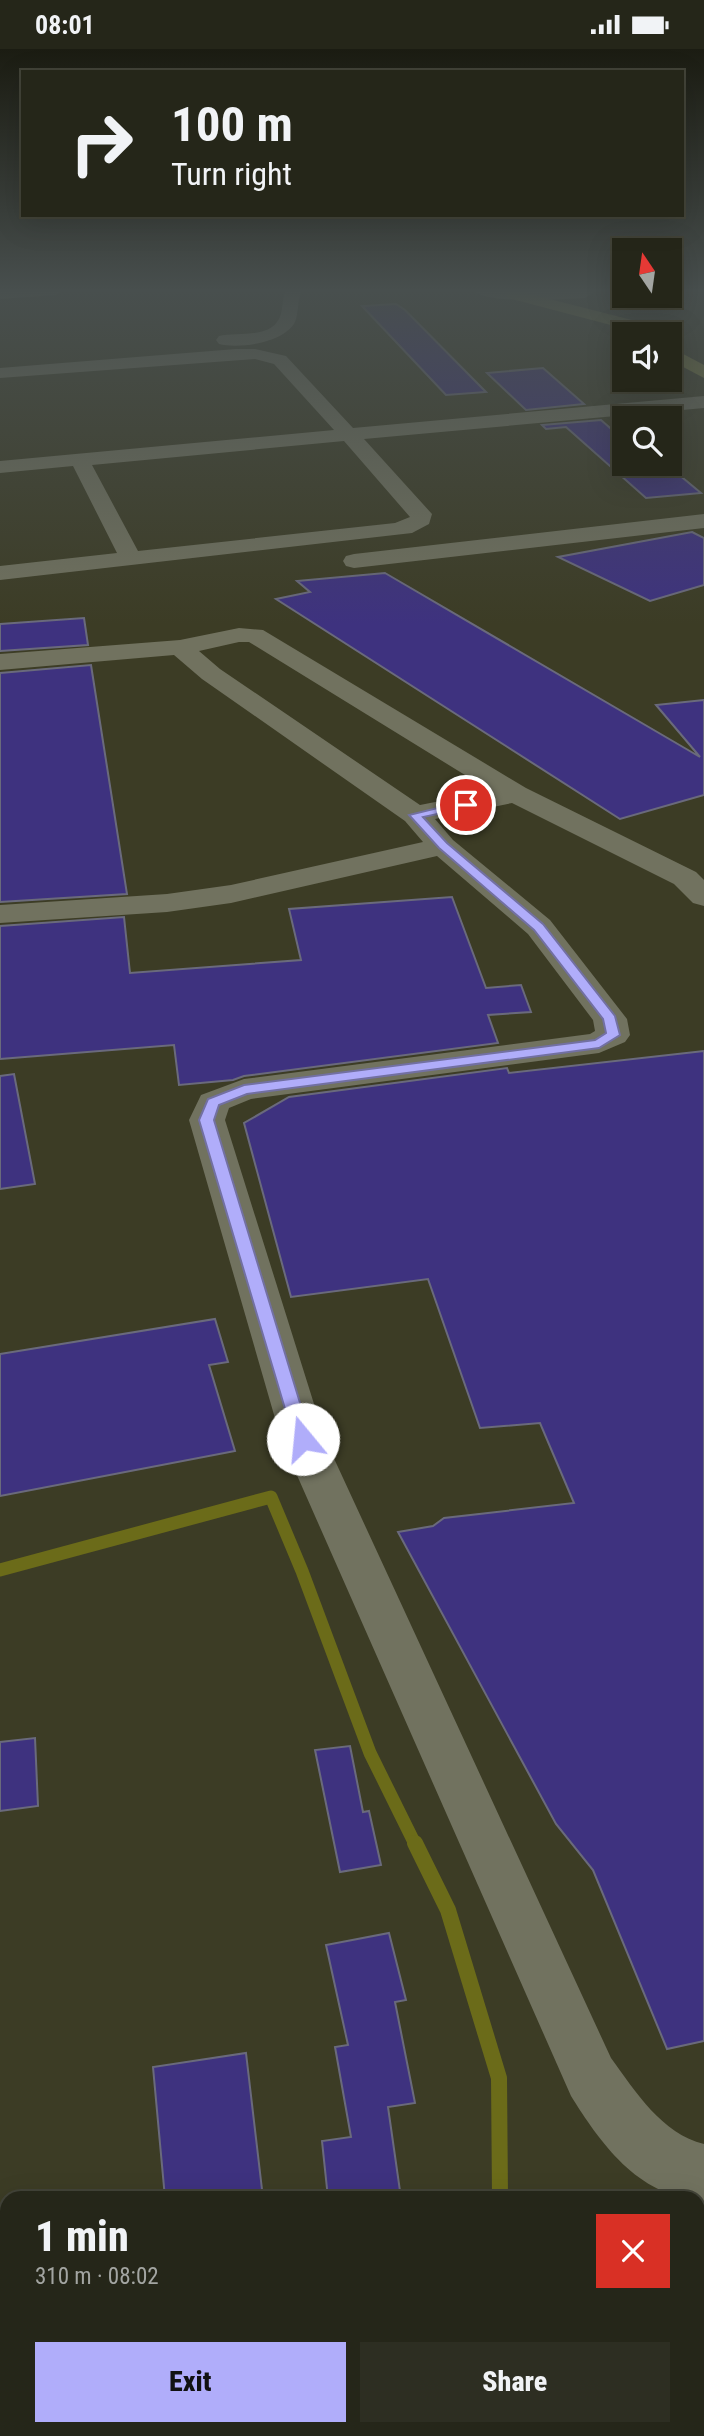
<!DOCTYPE html>
<html lang="en">
<head>
<meta charset="utf-8">
<style>
	body { margin:0; font-family:"Roboto Condensed",sans-serif; background:#2d2e22; color:#f1f3f6; height:100vh; display:flex; flex-direction:column; font-size:26px; white-space:nowrap }
	* { box-sizing:border-box; margin:0 }
	p { font-size:23px; color:#a3a5a2 }
	.icon { flex:none; width:38px; height:38px; fill:none; stroke:currentColor; stroke-width:2; stroke-linecap:round; stroke-linejoin:round }
	.map { position:relative; flex:1; overflow:hidden }
	.drawer { position:absolute; left:0px; top:2142px; width:705px; height:245px; display:flex; flex-direction:column; background:#252619; border-radius:21px 21px 0 0; box-shadow:0 7px 28px #0002,0 0 0 2px #424338 }
	.drawer>* { flex:none }
	.guide { position:absolute; left:21px; top:21px; width:663px; height:147px; border-radius:0px; box-shadow:0 7px 28px #0002,0 0 0 2px #424338; background:#252619; color:#f1f3f6; overflow:hidden }
	.needle { width:46px; rotate:347deg }
	.controls { position:absolute; left:612px; top:189px; display:grid; gap:14px }
	.controls a { display:grid; place-items:center; width:70px; height:70px; border-radius:0px; background:#252619; box-shadow:0 7px 28px #0002,0 0 0 2px #424338; font-size:35px }
	.pin { position:absolute; display:grid; place-items:center; width:60px; height:60px; color:#fff; margin:-30px; border:4px solid #fff; border-radius:50%; box-shadow:0 2px 7px #0007 }
	.me { position:absolute; width:77px; margin:-38px; rotate:343deg; stroke-linejoin:round; filter:drop-shadow(0 0 5px #0008) }
	.turn { display:flex; align-items:center; gap:24px; height:147px; padding:0 35px; font-size:32px }
	.turn .icon { width:91px; height:91px; stroke-width:2.5 }
	.turn b { display:block; font-size:49px; line-height:60px }
	.round { display:grid; place-items:center; flex:none; width:74px; height:74px; border-radius:0px; background:#2d2e22 }
	.head { display:flex; align-items:center; justify-content:space-between; height:119px; padding:0 35px }
	h1 { font-size:42px; font-weight:800; line-height:52px }
	.cta { display:flex; gap:14px; margin-top:auto; padding:14px 35px }
	.cta a { flex:1; height:80px; border-radius:0px; background:#b0adfa; color:#111; font-size:28px; font-weight:800; line-height:80px; text-align:center }
	.cta a+a { background:#2d2e22; color:#f1f3f6 }
	.status { display:flex; justify-content:space-between; align-items:center; height:49px; padding:0 35px; background:#252619; direction:ltr }
	.status svg { height:19px; fill:currentColor }
	.map>svg:first-child { display:block }
	.built { fill:#3c3c25; fill-rule:evenodd }
	.lines { fill:none; stroke-linecap:round; stroke-linejoin:round }
	.stream-far1 { stroke:#6b6b19; stroke-width:13 }
	.stream { stroke:#6b6b19; stroke-width:16 }
	.building { fill:#3e327f; stroke:#6a6a7c; stroke-width:2 }
	.minor { fill:#71725f; fill-rule:evenodd }
	.major { fill:#818240; fill-rule:evenodd }
	.route { fill:#b0adfa; stroke:#7270a2; stroke-width:2 }
</style>
</head>
<body>
<div class="status"><b>08:01</b><svg viewBox="0 0 49 12"><path d="M0 12V9h3v3zM5 12V6h3v6zM10 12V3h3v9zM15 12V0h3v12zM26 1h20v11H26zM47 4h2v5h-2z"/></svg></div>
<div class="map">
<svg width="704" height="2387" viewBox="0 0 704 2387">
	<rect width="100%" height="100%" fill="#313221"/>
	<!-- built -->
	<path class="built" d="M0,241H625V247H670V241H704V2236L698,2237V2149H7V2380H85L69,2387H0ZM625,285H670V331H625ZM625,369H670V415H625Z"/>
	<g class="lines">
		<!-- stream-far1 -->
		<polyline class="stream-far1" points="0,1521 271,1448 302,1522 370,1704 415,1795"/>
		<!-- stream -->
		<g class="stream">
			<polyline points="415,1794 448,1861 499,2029 500,2149"/>
			<polyline points="698,2222 704,2222"/>
		</g>
	</g>
	<!-- building -->
	<g class="building">
		<polygon points="396,255 405,261 486,343 446,346 362,257"/>
		<polygon points="543,319 584,355 526,361 487,324"/>
		<polygon points="601,371 625,392 625,415 666,415 701,444 646,449 566,378 546,380 542,376"/>
		<polygon points="692,483 704,489 704,536 650,552 558,508"/>
		<polygon points="385,524 700,708 656,656 704,651 704,746 620,770 276,550 310,543 297,532"/>
		<polygon points="84,569 88,596 0,602 0,575"/>
		<polygon points="91,616 127,845 0,853 0,624"/>
		<polygon points="452,848 486,939 521,936 531,963 488,966 498,994 244,1027 233,1031 179,1036 174,996 0,1010 0,877 124,868 130,924 301,911 289,860"/>
		<polygon points="704,1002 704,1992 667,2000 593,1821 556,1775 398,1483 433,1477 444,1469 574,1454 540,1374 480,1379 428,1230 291,1248 244,1074 289,1048 507,1019 509,1024"/>
		<polygon points="14,1025 35,1135 0,1140 0,1027"/>
		<polygon points="215,1270 228,1313 209,1316 235,1402 0,1447 0,1305"/>
		<polygon points="35,1689 38,1757 0,1762 0,1693"/>
		<polygon points="350,1697 363,1763 369,1762 381,1816 340,1823 315,1701"/>
		<polygon points="389,1884 406,1951 395,1953 415,2054 388,2058 401,2149 328,2149 322,2092 351,2088 335,1998 348,1996 326,1896"/>
		<polygon points="246,2004 263,2149 165,2149 153,2018"/>
	</g>
	<g class="lines">
		<!-- minor -->
		<g class="minor">
			<polygon points="0,241 64,241 56,246 0,250"/>
			<path d="M286,241H302C297,251 299,263 295,273C284,294 239,300 219,295L216,291L219,287C235,283 266,289 277,273C284,265 281,251 286,241Z"/>
			<path d="M472,241H591L593,244L585,249C562,250 487,256 472,241Z"/>
			<path d="M236,300H255L286,307L353,379L704,347V359L364,390L432,465L429,475L412,484L0,531V517L117,504L73,417L0,424V412L334,381L274,315L255,310L0,329V319ZM344,392L410,468L395,474L138,502L92,416Z"/>
			<polygon points="704,465 704,479 354,519 346,517 343,512 346,507 354,505"/>
			<path d="M239,579L263,581L526,739L696,823L704,831V857L693,854L674,835L512,754L435,770L453,791L550,871L627,970L630,986L625,993L599,1004L251,1050L229,1059L225,1071L325,1390L611,2009C635,2042 662,2085 704,2095V2155L698,2153V2149C639,2149 599,2092 571,2047L281,1390L189,1071L201,1046L244,1030L590,985L595,982L593,971L528,885L437,807L231,854L167,863L0,874V856L167,845L231,836L423,793L405,772L202,630L174,606L0,621V605L180,591ZM239,593H249L491,742L420,756L220,620L199,602Z"/>
			<polygon points="186,2380 265,2380 262,2387 183,2387"/>
		</g>
		<!-- major -->
		<g class="major">
			<polygon points="514,241 632,271 635,275 626,280 508,249 506,246 508,243"/>
			<polygon points="670,298 704,316 704,329 670,311"/>
		</g>
	</g>
	<!-- sky -->
	<linearGradient id="sky" x2="0" y2="1"><stop stop-color="#1b1c12"/><stop offset="0.42" stop-color="#484f4e"/><stop offset="1" stop-color="#484f4e" stop-opacity="0"/></linearGradient>
	<rect width="704" height="575" fill="url(#sky)"/>
	<!-- route -->
	<polygon class="route" points="466,752 471,756 470,758 423,768 447,794 543,875 615,967 620,986 599,999 247,1045 219,1056 214,1071 311,1390 309,1394 296,1394 294,1390 199,1071 208,1050 244,1036 595,991 606,984 603,970 534,881 439,799 409,766"/>
</svg>
<div class="controls">
<a><svg class="needle" viewBox="-14 -14 28 28"><path d="M0-13l5 13h-10z" fill="#e53935"/><path d="M0 13l5-13h-10z" fill="#a3a5a2"/></svg></a>
<a><svg class="icon" aria-label="sound" viewBox="0 0 24 24"><path d="M4 9h4l5-4v14l-5-4H4zM17 9q2 3 0 6"/></svg></a>
<a><svg class="icon" aria-label="search" viewBox="0 0 24 24"><circle cx="10" cy="10" r="6"/><path d="M15 15l6 6"/></svg></a>
</div>
<div class="pin" style="left:466px;top:756px;background:#d93025"><svg class="icon" aria-label="arrive" viewBox="0 0 24 24"><path d="M6 21V4h12l-3 4 3 4H6"/></svg></div>
<svg class="me" style="left:303px;top:1390px" viewBox="-20 -20 40 40"><circle r="19" fill="#fff"/><path d="M0-13L10 11 0 6-10 11z" fill="#b0adfa"/></svg>
<div class="guide">
<div class="turn"><svg class="icon" aria-label="right" viewBox="0 0 24 24"><path d="M7 20v-9h11M14 6l5 5-5 5"/></svg><div><b>100 m</b>Turn right</div></div>
</div>
<section class="drawer">
<div class="head"><div><h1>1 min</h1><p>310 m · 08:02</p></div><a class="round" style="background:#d93025;color:#fff"><svg class="icon" aria-label="close" viewBox="0 0 24 24"><path d="M6 6l12 12M18 6L6 18"/></svg></a></div>
<div class="cta"><a>Exit</a><a>Share</a></div>
</section>
</div>
</body>
</html>
